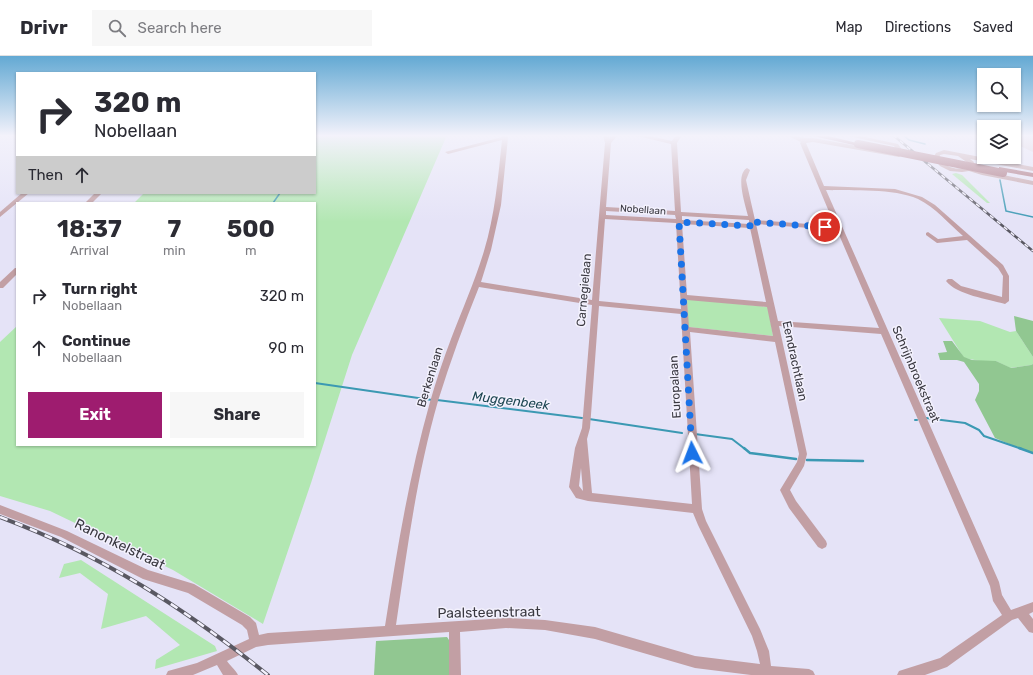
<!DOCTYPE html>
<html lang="en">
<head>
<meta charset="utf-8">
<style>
	body { margin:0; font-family:Rubik,sans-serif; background:#f7f7f7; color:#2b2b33; height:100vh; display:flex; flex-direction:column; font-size:15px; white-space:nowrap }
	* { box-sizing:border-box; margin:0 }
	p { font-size:13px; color:#7c7c81 }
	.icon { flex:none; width:22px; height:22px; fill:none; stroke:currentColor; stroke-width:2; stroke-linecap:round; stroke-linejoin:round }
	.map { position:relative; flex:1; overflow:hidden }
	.details { position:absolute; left:16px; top:146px; width:300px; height:244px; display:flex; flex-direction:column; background:#fff; border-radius:0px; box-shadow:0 1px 3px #0004 }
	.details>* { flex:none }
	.guide { position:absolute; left:16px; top:16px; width:300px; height:122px; border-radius:0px; box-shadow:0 1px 3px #0004; background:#fff; color:#2b2b33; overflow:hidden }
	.tools { position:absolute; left:977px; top:12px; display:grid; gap:8px }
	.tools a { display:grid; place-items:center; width:44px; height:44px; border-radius:0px; background:#fff; box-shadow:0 1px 3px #0004; font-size:20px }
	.pin { position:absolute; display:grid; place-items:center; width:34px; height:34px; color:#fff; margin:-17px; border:2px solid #fff; border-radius:50%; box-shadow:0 1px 4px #0007 }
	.me { position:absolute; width:44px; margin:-22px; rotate:357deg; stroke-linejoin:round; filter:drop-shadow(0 0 3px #0008) }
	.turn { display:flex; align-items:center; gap:14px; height:84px; padding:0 12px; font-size:18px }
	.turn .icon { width:52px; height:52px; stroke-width:2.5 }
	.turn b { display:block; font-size:28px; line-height:34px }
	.then { display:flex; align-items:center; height:38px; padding:0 12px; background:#0003; gap:8px; font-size:15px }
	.eta { display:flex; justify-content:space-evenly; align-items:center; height:68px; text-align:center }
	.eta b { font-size:24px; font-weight:700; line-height:28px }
	.cta { display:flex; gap:8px; margin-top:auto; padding:8px 12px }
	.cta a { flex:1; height:46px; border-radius:0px; background:#9e1c6f; color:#fff; font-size:16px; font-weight:700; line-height:46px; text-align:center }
	.cta a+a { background:#f7f7f7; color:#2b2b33 }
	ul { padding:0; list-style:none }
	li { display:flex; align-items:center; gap:12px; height:52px; padding:0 12px }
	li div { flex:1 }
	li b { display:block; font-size:15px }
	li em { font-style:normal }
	header { display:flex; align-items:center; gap:24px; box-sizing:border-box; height:56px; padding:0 20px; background:#fff; border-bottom:1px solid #e1e1e2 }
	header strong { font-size:19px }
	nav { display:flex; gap:22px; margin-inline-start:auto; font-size:14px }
	.search { width:280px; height:36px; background:#f7f7f7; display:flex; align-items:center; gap:10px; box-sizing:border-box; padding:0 14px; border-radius:0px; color:#7c7c81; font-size:15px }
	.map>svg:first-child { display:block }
	.green { fill:#b2e7b2 }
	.forest { fill:#91c791 }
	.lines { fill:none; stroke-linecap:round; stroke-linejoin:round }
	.stream-far2 { stroke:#3b99b3; stroke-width:1.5 }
	.stream-far1 { stroke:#3b99b3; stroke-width:2 }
	.stream { stroke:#3b99b3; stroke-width:2.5 }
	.building { fill:#d8c5d1 }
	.minor { fill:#c29fa4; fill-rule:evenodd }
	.primary { fill:#a0626e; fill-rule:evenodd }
	.rail-far1-casing { stroke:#595862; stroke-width:2.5 }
	.rail-casing { stroke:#595862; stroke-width:4 }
	.rail-far1 { stroke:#f3f1fd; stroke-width:1.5; stroke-dasharray:4.5; stroke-linecap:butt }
	.rail { stroke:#f3f1fd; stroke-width:2.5; stroke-dasharray:8; stroke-linecap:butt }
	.primary-bridge { stroke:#a0626e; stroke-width:8 }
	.route { stroke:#1a73e8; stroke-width:7; stroke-dasharray:0 12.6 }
	.labels { text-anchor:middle; stroke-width:3; stroke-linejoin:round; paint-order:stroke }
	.far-street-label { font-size:10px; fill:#393840; stroke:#f3f1fd }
	.street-label { font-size:12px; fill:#393840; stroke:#f3f1fd }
	.water-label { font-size:13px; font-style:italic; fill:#1d4652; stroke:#f3f1fd }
	.near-street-label { font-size:14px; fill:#393840; stroke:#f3f1fd }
</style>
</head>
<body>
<header>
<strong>Drivr</strong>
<div class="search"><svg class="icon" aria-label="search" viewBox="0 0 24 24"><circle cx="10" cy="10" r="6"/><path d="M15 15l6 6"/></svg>Search here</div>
<nav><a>Map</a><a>Directions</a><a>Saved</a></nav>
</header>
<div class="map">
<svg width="1033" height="619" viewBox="0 0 1033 619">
	<rect width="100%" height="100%" fill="#e5e3f7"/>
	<!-- green -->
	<g class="green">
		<polygon points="315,79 447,79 352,299 311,427 263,568 173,514 50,455 0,440 0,286 17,270 17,389 315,389 315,147 134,147 144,137 315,137"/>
		<polygon points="956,117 962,119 990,147 987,147 952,118"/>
		<polygon points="687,243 768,251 773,280 688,271"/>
		<polygon points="939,262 980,265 1010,276 1016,275 1033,301 1033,308 1031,309 1010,312 996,305 980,305 964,302"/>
		<polygon points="81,504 215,590 217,595 155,613 156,604 180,589 146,560 101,573 108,538 80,517 59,522 64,508"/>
	</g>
	<!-- forest -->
	<g class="forest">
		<polygon points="1014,260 1033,265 1033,301 1016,275"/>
		<polygon points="943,285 952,285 964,301 972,304 996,305 1011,312 1031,309 1033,308 1033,398 995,382 975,344 979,335 979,328 964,306 957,304 940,304 938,297 947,296"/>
		<polygon points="447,581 449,584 450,619 374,619 376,585"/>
	</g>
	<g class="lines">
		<!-- stream-far2 -->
		<g class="stream-far2">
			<polyline points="903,79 909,84 925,88"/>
			<polyline points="1000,124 1006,155 1033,161"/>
			<polyline points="273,147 280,137"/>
		</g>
		<!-- stream-far1 -->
		<g class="stream-far1">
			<polyline points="315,327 432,344"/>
			<polyline points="437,344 582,362"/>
			<polyline points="926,362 965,367 979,374 984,380 1022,393"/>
			<polyline points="589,363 682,377"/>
			<polyline points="915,364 917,364"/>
			<polyline points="695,378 732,383 745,393"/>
		</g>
		<!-- stream -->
		<g class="stream">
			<polyline points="744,392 750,397 796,403"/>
			<polyline points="1019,392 1033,397"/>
			<polyline points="807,404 863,405"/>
		</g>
	</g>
	<!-- building -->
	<polygon class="building" points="1014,79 1033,79 1033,96 1020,90 1014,89"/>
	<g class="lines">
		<!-- minor -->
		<g class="minor">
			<path d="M502,79H508V82L501,149L491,194L481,226L592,244L605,87L603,79H609V82L612,79H618L611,87L606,151L675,155L671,88L633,79H645L672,85L676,79H682L677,87L681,156L748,160C745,148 735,119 747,112L750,114L746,124L755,164L835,170L800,87L801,86L786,79C796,79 803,83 813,82L897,97V95L894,90L844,79H856L898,88L903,95L902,99L899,101L813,86L806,87L824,130L895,133L922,141L935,149L1003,209L1009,220V245L1005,248C988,243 957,239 946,225L948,223H952L961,230L1002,241L1003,220L998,212L967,184L937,187L926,179V177L928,176L938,183L963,180C949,168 935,151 918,143C893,132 853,135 826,134L999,526L1002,539L1011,554L1033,546V556L1029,558L1033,563V577L1029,576L1018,562L1012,564L947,611L925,619H897L899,615L940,602L1002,559L993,545L990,530L881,278L779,270L807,398L804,410L790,434L796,445L826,485L827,488L826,491L822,493L818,491L789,452L780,434L797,406L799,398L775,286L690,276L702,453L706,465L760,573L769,595L771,610L809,613L813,615L815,619H751L695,612L595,583L545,574L506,572L460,576L461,619H449V576L268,589L256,591L227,605C230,610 236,614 238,619H223L217,609L193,619H166L168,615L197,607L249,583L247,574L242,569L188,537L143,523L61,481L0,458V449L67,475L148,514L194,528L250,561L256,567L259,579L268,577L385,570C397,494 409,420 430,346C436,325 443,304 451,283C462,254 475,225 484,195C495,159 498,122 502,84L448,98L445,96L502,81ZM606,155L675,159L676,163L606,159ZM682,160L749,164V168L682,164ZM605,163L676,167L681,253L599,245ZM682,168L750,172L766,246L687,239ZM756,168L837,174L879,272L778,265ZM479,231L592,249L582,372L575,392L569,431L576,442L588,445L693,457L698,469L752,580L757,595L760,608L695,600L595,571L545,564L506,562L396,569C407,494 417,418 438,345C450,306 464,268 479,231ZM687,244L767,251L773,280L689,271ZM599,250L681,258L692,448L592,437L587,383L590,372ZM581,412L583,435L579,430Z"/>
			<path d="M944,94L1033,111V115L970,103L974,106L973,112L983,115L1033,125V129L982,119L969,115L962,116L950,115L940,110L933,102L936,97ZM944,98L958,100L968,107V110C958,116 945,111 939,102L940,99Z"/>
			<polygon points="22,137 29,137 0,161 0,156"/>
			<polygon points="95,137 102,137 92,147 85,147"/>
			<polygon points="15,212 17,212 17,218 3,232 0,232 0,226"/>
		</g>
		<!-- primary -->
		<g class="primary">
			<polygon points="809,79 824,79 861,88 858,90"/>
			<polygon points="999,111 1033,117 1033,121 999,115"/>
		</g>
		<!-- rail-far1 casing -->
		<g class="rail-far1-casing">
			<polyline id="rail-far1" points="893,79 1033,195"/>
		</g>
		<!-- rail casing -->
		<g class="rail-casing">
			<path id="rail" d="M0,461C102,499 183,551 268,619"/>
		</g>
		<!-- rail-far1 -->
		<use href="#rail-far1" class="rail-far1"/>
		<!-- rail -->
		<use href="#rail" class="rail"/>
		<!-- primary-bridge -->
		<polyline class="primary-bridge" points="858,88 1003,117"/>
	</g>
	<!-- sky -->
	<linearGradient id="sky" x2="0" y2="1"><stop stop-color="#63a9d3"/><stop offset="0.48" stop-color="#f3f2fb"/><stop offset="1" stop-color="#f3f2fb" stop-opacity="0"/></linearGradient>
	<rect width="1033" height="166" fill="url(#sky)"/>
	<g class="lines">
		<!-- route -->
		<polyline class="route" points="692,397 679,166 753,170 752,166 825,171"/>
	</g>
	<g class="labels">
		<!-- far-street labels -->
		<g class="far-street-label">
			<text transform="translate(643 153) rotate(4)" y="4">Nobellaan</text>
		</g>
		<!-- street labels -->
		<g class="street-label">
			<text transform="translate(584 234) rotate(-85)" y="4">Carnegielaan</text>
			<text transform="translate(795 305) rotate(78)" y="4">Eendrachtlaan</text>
			<text transform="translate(916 318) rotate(67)" y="4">Schrijnbroekstraat</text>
			<text transform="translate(430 321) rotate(-73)" y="4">Berkenlaan</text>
			<text transform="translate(675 331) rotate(-93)" y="4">Europalaan</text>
		</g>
		<!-- water labels -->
		<g class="water-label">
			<text transform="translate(511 344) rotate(7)" y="5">Muggenbeek</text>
		</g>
		<!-- near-street labels -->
		<g class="near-street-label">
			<text transform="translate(120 488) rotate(26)" y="5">Ranonkelstraat</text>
			<text transform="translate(489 556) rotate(-1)" y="5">Paalsteenstraat</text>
		</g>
	</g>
</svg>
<div class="tools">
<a><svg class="icon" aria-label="search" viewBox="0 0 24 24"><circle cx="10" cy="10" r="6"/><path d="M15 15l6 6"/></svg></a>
<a><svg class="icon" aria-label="layers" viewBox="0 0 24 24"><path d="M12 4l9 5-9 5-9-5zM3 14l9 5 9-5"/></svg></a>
</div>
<div class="pin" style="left:825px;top:171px;background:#d93025"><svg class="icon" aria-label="arrive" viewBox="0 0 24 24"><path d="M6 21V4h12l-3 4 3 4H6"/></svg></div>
<svg class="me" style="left:692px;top:397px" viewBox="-20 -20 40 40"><path d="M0-17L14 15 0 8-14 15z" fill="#1a73e8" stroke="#fff" stroke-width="4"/></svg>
<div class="guide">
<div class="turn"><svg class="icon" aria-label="right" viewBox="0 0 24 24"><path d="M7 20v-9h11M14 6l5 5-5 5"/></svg><div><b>320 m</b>Nobellaan</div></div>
<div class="then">Then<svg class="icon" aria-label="ahead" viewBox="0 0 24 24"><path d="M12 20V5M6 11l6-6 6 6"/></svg></div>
</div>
<section class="details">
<div class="eta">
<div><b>18:37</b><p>Arrival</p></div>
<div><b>7</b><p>min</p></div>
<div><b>500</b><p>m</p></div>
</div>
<ul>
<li><svg class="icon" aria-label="right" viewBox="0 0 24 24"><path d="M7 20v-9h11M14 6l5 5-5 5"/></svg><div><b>Turn right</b><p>Nobellaan</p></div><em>320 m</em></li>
<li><svg class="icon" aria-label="ahead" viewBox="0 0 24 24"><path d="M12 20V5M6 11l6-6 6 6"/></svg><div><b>Continue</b><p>Nobellaan</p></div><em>90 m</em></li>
</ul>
<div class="cta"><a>Exit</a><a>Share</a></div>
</section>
</div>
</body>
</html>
